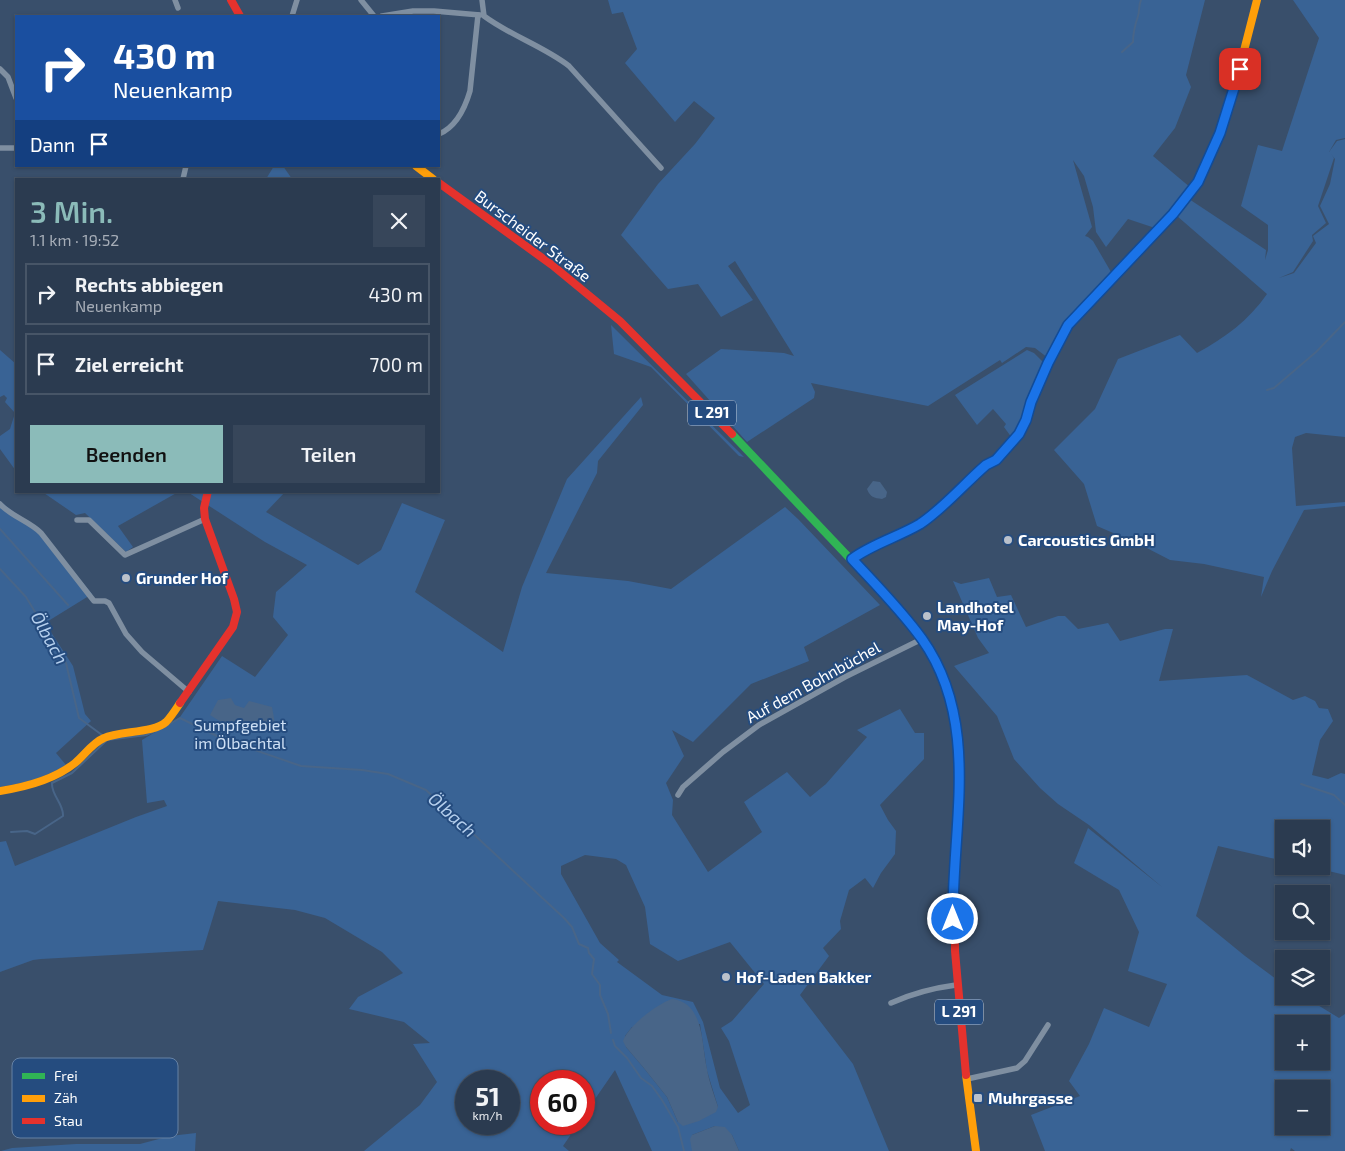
<!DOCTYPE html>
<html lang="de">
<head>
<meta charset="utf-8">
<style>
	body { margin:0; font-family:"Exo 2",sans-serif; background:#37465a; color:#f1f3f6; height:100vh; display:flex; flex-direction:column; font-size:19px; white-space:nowrap }
	* { box-sizing:border-box; margin:0 }
	p { font-size:16px; color:#a6adb7 }
	.icon { flex:none; width:28px; height:28px; fill:none; stroke:currentColor; stroke-width:2; stroke-linecap:round; stroke-linejoin:round }
	.map { position:relative; flex:1; overflow:hidden }
	.panel { position:absolute; left:15px; top:178px; width:425px; height:315px; display:flex; flex-direction:column; background:#2b3b50; border-radius:0px; box-shadow:0 1px 4px #0004,0 0 0 1px #475567 }
	.panel>* { flex:none }
	.banner { position:absolute; left:15px; top:15px; width:425px; height:152px; border-radius:0px; box-shadow:0 1px 4px #0004,0 0 0 1px #475567; background:#1a4fa0; color:#fff; overflow:hidden }
	.tools { position:absolute; left:1275px; top:820px; display:grid; gap:10px }
	.tools a { display:grid; place-items:center; width:55px; height:55px; border-radius:0px; background:#2b3b50; box-shadow:0 1px 4px #0004,0 0 0 1px #475567; font-size:25px }
	.speed { position:absolute; left:455px; top:1070px; display:flex; gap:10px; font-size:25px; font-weight:700; text-align:center }
	.speed>* { display:grid; place-content:center; width:65px; height:65px; border-radius:50%; background:#2b3b50; box-shadow:0 1px 4px #0004,0 0 0 1px #475567; line-height:1 }
	.speed small { font-size:12px; font-weight:400 }
	.speed .limit { border:8px solid #d22; background:#fff; color:#111 }
	.pin { position:absolute; display:grid; place-items:center; width:42px; height:42px; color:#fff; margin:-21px; border-radius:10px; box-shadow:0 2px 8px #0006 }
	.me { position:absolute; width:55px; margin:-28px; rotate:0deg; stroke-linejoin:round; filter:drop-shadow(0 0 4px #0008) }
	.turn { display:flex; align-items:center; gap:18px; height:105px; padding:0 15px; font-size:22px }
	.turn .icon { width:65px; height:65px; stroke-width:2.5 }
	.turn b { display:block; font-size:35px; line-height:42px }
	.then { display:flex; align-items:center; height:48px; padding:0 15px; background:#0003; gap:10px; font-size:19px }
	.round { display:grid; place-items:center; flex:none; width:52px; height:52px; border-radius:0px; background:#37465a }
	.headline { display:flex; align-items:center; justify-content:space-between; height:85px; padding:0 15px }
	h1 { font-size:30px; font-weight:600; line-height:38px; color:#8bbbb9 }
	.primary-button { display:flex; gap:10px; margin-top:auto; padding:10px 15px }
	.primary-button a { flex:1; height:58px; border-radius:0px; background:#8bbbb9; color:#111; font-size:20px; font-weight:600; line-height:58px; text-align:center }
	.primary-button a+a { background:#37465a; color:#f1f3f6 }
	ul { padding:0; list-style:none }
	li { display:flex; align-items:center; gap:15px; height:62px; margin:0 10px 8px; padding:0 5px; border:2px solid #475567; border-radius:0px }
	li div { flex:1 }
	li b { display:block; font-size:19px }
	li em { font-style:normal }
	.map>svg:first-child { display:block }
	.green { fill:#396395; fill-rule:evenodd }
	.water { fill:#486588 }
	.lines { fill:none; stroke-linecap:round; stroke-linejoin:round }
	.stream { stroke:#486588; stroke-width:2 }
	.street { stroke:#7f8fa1; stroke-width:5.5 }
	.fast { stroke:#30b455; stroke-width:8 }
	.slow { stroke:#ff9f0a; stroke-width:8 }
	.jam { stroke:#e5322d; stroke-width:8 }
	.route-casing { stroke:#114b97; stroke-width:12 }
	.route { stroke:#1a73e8; stroke-width:9 }
	.poi-dot { fill:#bac1cb; stroke:#254c7f; stroke-width:2 }
	.labels { text-anchor:middle; stroke-width:4; stroke-linejoin:round; paint-order:stroke }
	.shield { fill:#254c7f; stroke:#bec9d9; stroke-width:1 }
	.shield-label { font-size:15px; font-weight:bold; fill:#fff }
	.street-label { font-size:16px; fill:#fff; stroke:#254c7f }
	.poi-label { font-size:16px; font-weight:bold; fill:#fff; stroke:#254c7f; text-anchor:start }
	.park-label { font-size:16px; fill:#cee0f5; stroke:#254c7f }
	.water-label { font-size:18px; font-style:italic; fill:#b6d0ee; stroke:#254c7f }
	.key { fill:#254c7f; stroke:#6682a5; stroke-width:1 }
	.key-label { font-size:14px; fill:#fff }
</style>
</head>
<body>
<div class="map">
<svg width="1345" height="1151" viewBox="0 0 1345 1151">
	<rect width="100%" height="100%" fill="#394f6b"/>
	<!-- green -->
	<g class="green">
		<polygon points="608,0 1205,0 1186,75 1191,87 1175,128 1153,156 1191,188 1155,228 1128,219 1106,247 1096,232 1093,207 1084,176 1073,160 1092,227 1085,236 1088,237 1093,241 1111,272 1063,329 1048,358 1035,348 1026,347 1002,363 1000,360 928,406 811,383 815,392 814,398 747,442 686,374 721,349 784,353 794,356 735,261 728,266 753,300 721,317 698,284 668,289 621,235 658,184 695,144 715,118 694,101 675,122 625,63 637,49 623,12 612,14"/>
		<path d="M1293,0H1345V138L1336,140L1329,152L1337,141L1345,139V437L1306,433L1295,437L1292,448L1296,506L1345,502V506L1304,510L1272,571L1261,597L1264,577L1204,564L1170,560L1141,545L1097,526L1084,484L1054,450L1095,409L1118,359L1180,335L1197,353C1225,338 1249,320 1267,294L1177,216L1189,199L1266,250L1265,260L1268,250V225L1241,206L1258,145L1282,151L1319,38ZM1331,154L1335,159L1330,184L1320,206L1329,224L1313,236L1316,243L1294,273L1279,278L1293,272L1313,241L1312,235L1326,223L1318,206L1334,158Z"/>
		<polygon points="274,166 283,166 292,179 266,179"/>
		<polygon points="611,325 744,457 739,456 651,367 614,354"/>
		<polygon points="0,350 16,364 16,471 0,449 0,436 10,429 15,413 5,402 7,398 4,395 0,397"/>
		<polygon points="1027,350 1034,353 1045,364 1030,394 1020,429 1012,438 1004,427 1006,424 993,409 977,425 955,395"/>
		<path d="M641,397L643,405L598,461L597,473L546,573L628,581L671,589L785,507L798,519L880,605L804,647L809,661L751,684L693,742L672,730L684,756L666,783L673,800L672,815L708,872L762,832L744,802L787,772L810,797L826,784L867,737L857,730L900,709L915,733H924V759L880,805L888,820L896,831L895,854L881,873L873,888L865,878L849,890L840,921L841,929L823,948L829,956L800,995L853,1064L889,1151H739L732,1135L715,1126L692,1135V1151H652L615,1070L584,1115V1081H541V1124H578L563,1146L569,1151H364L420,1105L437,1082L413,1044L430,1043L404,1022L349,1009L358,997L403,973L382,952L325,918L295,910L218,901L203,950L41,959L33,960L0,972V842L6,841L15,866L136,817L167,806L164,800L147,803L142,740L180,717L222,656L255,677L288,635L273,617L276,592L307,565L265,542L186,491H286L266,512L358,565L381,550L402,503L445,520L415,592L503,652L522,587L567,479ZM585,855L616,859L626,865L645,907L650,944L678,961L730,942L764,984L732,1021L721,1028L729,1041L750,1105L738,1113L720,1088L703,1022L693,1002L662,995L617,962L619,960L600,943L561,874V866ZM700,1024L707,1071L718,1107L678,1122L667,1097L643,1067L626,1047L625,1036L632,1027ZM466,1081H509V1124H466Z"/>
		<polygon points="41,491 180,491 118,526 133,547 126,552 85,513 76,515"/>
		<path d="M0,501L20,517L38,527L92,594L45,623L73,666L85,714L91,721L56,753L66,765C45,778 24,783 0,787Z"/>
		<path d="M989,578L997,597L1011,595L1026,627L1058,616H1065L1078,629L1108,623L1120,641L1165,629H1173L1159,681L1247,675L1293,700L1305,696L1315,701L1319,708L1328,709L1333,721L1320,740L1312,775L1328,779L1341,773L1345,774V875L1308,866H1321V829H1284V861L1218,846L1196,916L1245,956L1284,985V996H1303L1339,1018L1345,1014V1151H1295L1291,1148L1290,1151H1045L1031,1115L1080,1096L1069,1081L1089,1044L1104,1008L1149,1027L1167,984L1128,971L1139,932L1119,890L1074,863L1088,828L1162,887L1089,825L1058,804L1040,788L1014,759L997,716L954,666L989,653L978,638L953,581L961,584ZM1284,1024H1321V1061H1284ZM1284,1089H1321V1126H1284Z"/>
		<polygon points="196,1133 195,1151 1,1151 12,1148 76,1144 140,1144 170,1136"/>
	</g>
	<!-- water -->
	<g class="water">
		<path d="M873,481L880,482L887,492L886,497L882,499C874,498 870,497 867,489Z"/>
		<path d="M231,698L235,705L244,708L249,701L272,707L276,729C254,734 228,728 210,715L218,700Z"/>
		<path d="M672,999C705,1003 701,1044 707,1069C709,1082 714,1094 718,1107L716,1112L699,1121L683,1126L678,1122L667,1097L643,1067L626,1047L623,1041C628,1026 657,1004 672,999Z"/>
		<polygon points="715,1126 725,1127 732,1135 739,1151 692,1151 690,1139 692,1135"/>
	</g>
	<g class="lines">
		<!-- stream -->
		<g class="stream">
			<path d="M1122,52L1133,42C1133,32 1135,25 1138,16C1140,11 1138,6 1141,0"/>
			<polyline points="1267,390 1274,388 1316,352 1345,322"/>
			<polyline points="0,529 68,605"/>
			<polyline points="0,569 26,597 66,663 79,718 102,735"/>
			<polyline points="168,725 180,718 223,739 301,766 362,770 388,774 426,790 564,918 572,927 579,944 588,948 589,953 594,959 592,974 600,985 600,995 608,1014 611,1033"/>
			<polyline points="1301,784 1334,795 1345,805"/>
			<path d="M11,832L27,831L35,834L63,816C64,804 51,795 52,783L72,773L107,740L146,735L162,728"/>
			<polyline points="613,1040 615,1046 627,1058 641,1078 652,1086 662,1100 678,1127 684,1151"/>
		</g>
		<!-- street -->
		<g class="street">
			<polyline points="175,0 178,8"/>
			<polyline points="361,0 374,16"/>
			<path d="M482,0L484,16C511,36 543,46 569,66L661,168"/>
			<polyline points="292,16 297,0"/>
			<polyline points="382,16 413,11 434,11 480,15"/>
			<polyline points="0,69 8,77 16,98"/>
			<path d="M439,134C456,127 465,108 470,91L478,15"/>
			<polyline points="0,148 16,148"/>
			<polyline points="183,179 186,166"/>
			<path d="M0,504C12,517 29,521 41,533L90,596L94,601H105L109,603L126,634L142,652L189,692"/>
			<polyline points="77,520 89,520 125,555 205,519"/>
			<polyline points="678,795 683,787 723,752 759,725 845,677 922,639"/>
			<path d="M891,1003C913,993 933,988 956,985"/>
			<polyline points="967,1079 1017,1068 1025,1061 1048,1025"/>
		</g>
		<!-- fast -->
		<g class="fast">
			<polyline points="732,434 894,605"/>
			<polyline points="852,559 868,549 920,524 946,503 985,465 996,460 1019,434 1026,420 1031,402 1052,355"/>
		</g>
		<!-- slow -->
		<g class="slow">
			<polyline points="416,166 433,179"/>
			<polyline points="1052,355 1069,325 1173,214 1198,182 1210,158 1229,109 1257,0"/>
			<path d="M894,605C976,691 960,765 955,873"/>
			<path d="M0,791C26,787 54,780 75,763C85,755 92,743 104,738C119,731 154,733 166,722C171,717 176,709 180,703"/>
			<polyline points="966,1075 976,1151"/>
		</g>
		<!-- jam -->
		<g class="jam">
			<polyline points="231,0 240,16"/>
			<polyline points="439,183 552,265 620,321 732,434"/>
			<polyline points="180,703 233,627 237,612 234,599 205,519 204,508 208,491"/>
			<polyline points="955,873 955,951 966,1075"/>
		</g>
	</g>
	<g class="lines">
		<!-- route casing -->
		<g class="route-casing">
			<path id="route" d="M953,919C952,825 981,722 922,639C901,610 876,585 852,559C872,544 898,537 920,524C944,508 964,484 986,465L996,460L1019,434L1026,420L1031,402L1048,363L1068,325L1173,214L1198,182L1220,133L1240,69"/>
		</g>
		<!-- route -->
		<use href="#route" class="route"/>
	</g>
	<!-- markers -->
	<g class="poi-dot">
		<circle cx="1008" cy="540" r="5"/>
		<circle cx="126" cy="578" r="5"/>
		<circle cx="927" cy="616" r="5"/>
		<circle cx="726" cy="977" r="5"/>
		<rect x="973" y="1093" width="10" height="10" rx="2.5"/>
	</g>
	<g class="labels">
		<!-- shield labels -->
		<g class="shield">
			<rect x="688" y="400.5" width="48" height="25" rx="4"/>
			<rect x="935" y="999.5" width="48" height="25" rx="4"/>
		</g>
		<g class="shield-label">
			<text x="712" y="418">L 291</text>
			<text x="959" y="1017">L 291</text>
		</g>
		<!-- street labels -->
		<g class="street-label">
			<text transform="translate(533 236) rotate(37)" y="6">Burscheider Straße</text>
			<text transform="translate(813 682) rotate(-29)" y="6">Auf dem Bohnbüchel</text>
		</g>
		<!-- poi labels -->
		<g class="poi-label">
			<text x="1018" y="546">Carcoustics GmbH</text>
			<text x="136" y="584">Grunder Hof</text>
			<text x="937" y="613">Landhotel<tspan x="937" dy="18">May-Hof</tspan></text>
			<text x="736" y="983">Hof-Laden Bakker</text>
			<text x="988" y="1104">Muhrgasse</text>
		</g>
		<!-- park labels -->
		<g class="park-label">
			<text x="240" y="731">Sumpfgebiet<tspan x="240" dy="18">im Ölbachtal</tspan></text>
		</g>
		<!-- water labels -->
		<g class="water-label">
			<text transform="translate(49 638) rotate(61)" y="6">Ölbach</text>
			<text transform="translate(452 815) rotate(42)" y="6">Ölbach</text>
		</g>
	</g>
	<!-- legend -->
	<rect x="12" y="1058" width="166" height="80" rx="8" class="key"/>
	<rect x="22" y="1073" width="23" height="6" fill="#30b455"/>
	<rect x="22" y="1095" width="23" height="7" fill="#ff9f0a"/>
	<rect x="22" y="1118" width="23" height="6" fill="#e5322d"/>
	<g class="key-label">
		<text x="54" y="1081">Frei</text>
		<text x="54" y="1103">Zäh</text>
		<text x="54" y="1126">Stau</text>
	</g>
</svg>
<div class="tools">
<a><svg class="icon" aria-label="sound" viewBox="0 0 24 24"><path d="M4 9h4l5-4v14l-5-4H4zM17 9q2 3 0 6"/></svg></a>
<a><svg class="icon" aria-label="search" viewBox="0 0 24 24"><circle cx="10" cy="10" r="6"/><path d="M15 15l6 6"/></svg></a>
<a><svg class="icon" aria-label="layers" viewBox="0 0 24 24"><path d="M12 4l9 5-9 5-9-5zM3 14l9 5 9-5"/></svg></a>
<a>+</a>
<a>−</a>
</div>
<div class="speed"><div>51<small>km/h</small></div><div class="limit">60</div></div>
<div class="pin" style="left:1240px;top:69px;background:#d93025"><svg class="icon" aria-label="arrive" viewBox="0 0 24 24"><path d="M6 21V4h12l-3 4 3 4H6"/></svg></div>
<svg class="me" style="left:953px;top:919px" viewBox="-20 -20 40 40"><circle r="17" fill="#1a73e8" stroke="#fff" stroke-width="3"/><path d="M0-11L8 9 0 5-8 9z" fill="#fff"/></svg>
<div class="banner">
<div class="turn"><svg class="icon" aria-label="right" viewBox="0 0 24 24"><path d="M7 20v-9h11M14 6l5 5-5 5"/></svg><div><b>430 m</b>Neuenkamp</div></div>
<div class="then">Dann<svg class="icon" aria-label="arrive" viewBox="0 0 24 24"><path d="M6 21V4h12l-3 4 3 4H6"/></svg></div>
</div>
<section class="panel">
<div class="headline"><div><h1>3 Min.</h1><p>1.1 km · 19:52</p></div><a class="round"><svg class="icon" aria-label="close" viewBox="0 0 24 24"><path d="M6 6l12 12M18 6L6 18"/></svg></a></div>
<ul>
<li><svg class="icon" aria-label="right" viewBox="0 0 24 24"><path d="M7 20v-9h11M14 6l5 5-5 5"/></svg><div><b>Rechts abbiegen</b><p>Neuenkamp</p></div><em>430 m</em></li>
<li><svg class="icon" aria-label="arrive" viewBox="0 0 24 24"><path d="M6 21V4h12l-3 4 3 4H6"/></svg><div><b>Ziel erreicht</b></div><em>700 m</em></li>
</ul>
<div class="primary-button"><a>Beenden</a><a>Teilen</a></div>
</section>
</div>
</body>
</html>
